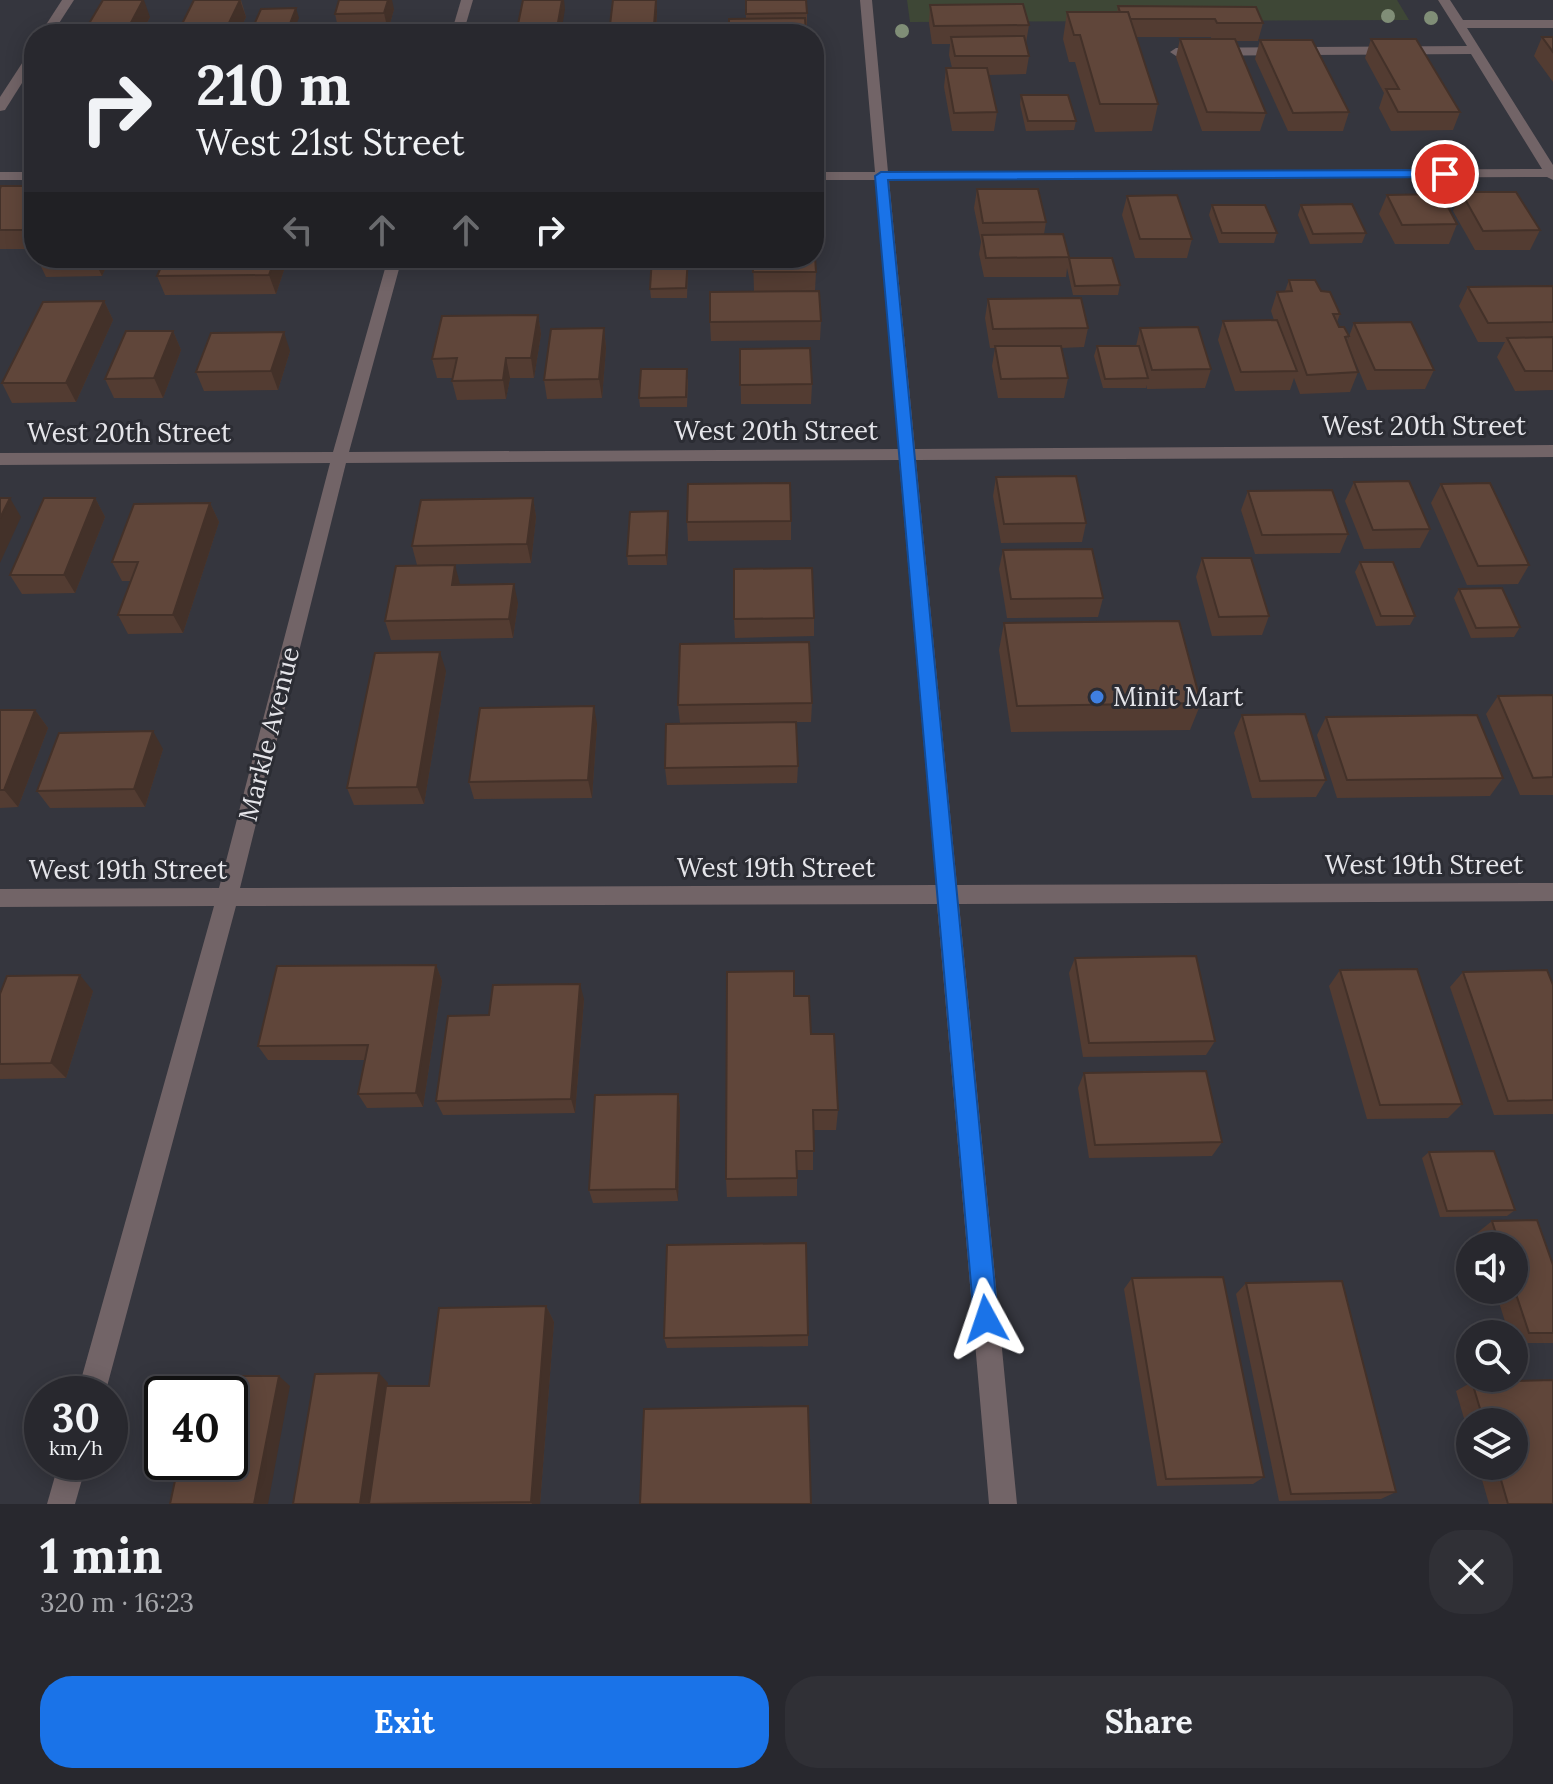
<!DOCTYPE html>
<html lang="en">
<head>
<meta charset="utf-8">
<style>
	body { margin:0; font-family:Lora,serif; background:#303036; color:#f1f3f6; height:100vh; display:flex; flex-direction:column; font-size:30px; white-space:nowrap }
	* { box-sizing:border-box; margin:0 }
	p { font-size:26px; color:#a5a6aa }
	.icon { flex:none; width:44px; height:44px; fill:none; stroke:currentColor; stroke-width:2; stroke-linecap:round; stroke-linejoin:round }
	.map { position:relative; height:1504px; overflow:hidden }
	.details { display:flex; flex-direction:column; background:#28282e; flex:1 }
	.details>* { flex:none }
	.hud { position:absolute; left:24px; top:24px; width:800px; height:244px; border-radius:32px; box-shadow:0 4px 20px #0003,0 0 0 2px #44444a; background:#28282e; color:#f1f3f6; overflow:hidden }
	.tools { position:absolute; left:1456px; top:1232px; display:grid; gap:16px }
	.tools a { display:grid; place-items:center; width:72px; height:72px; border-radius:50%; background:#28282e; box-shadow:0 4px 20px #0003,0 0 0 2px #44444a; font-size:40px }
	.speed { position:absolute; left:24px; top:1376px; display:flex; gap:16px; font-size:40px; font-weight:700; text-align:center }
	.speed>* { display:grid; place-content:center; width:104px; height:104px; border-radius:50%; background:#28282e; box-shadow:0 4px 20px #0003,0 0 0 2px #44444a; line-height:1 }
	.speed small { font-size:20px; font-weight:400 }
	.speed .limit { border:4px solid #111; border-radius:12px; background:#fff; color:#111 }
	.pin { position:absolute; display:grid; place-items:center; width:68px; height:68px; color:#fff; margin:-34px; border:4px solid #fff; border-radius:50%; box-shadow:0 2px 8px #0007 }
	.me { position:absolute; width:88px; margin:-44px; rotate:355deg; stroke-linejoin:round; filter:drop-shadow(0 0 6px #0008) }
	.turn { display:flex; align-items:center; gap:28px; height:168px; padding:0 40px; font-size:36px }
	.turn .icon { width:104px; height:104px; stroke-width:2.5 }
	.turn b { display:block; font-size:56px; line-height:68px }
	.lanes { display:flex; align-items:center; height:76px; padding:0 40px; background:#0003; justify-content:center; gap:40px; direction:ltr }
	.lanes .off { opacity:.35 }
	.round { display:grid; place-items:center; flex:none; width:84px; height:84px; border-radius:32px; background:#303036 }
	.head { display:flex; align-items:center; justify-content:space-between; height:136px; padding:0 40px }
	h1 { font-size:48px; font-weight:800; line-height:60px }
	.button { display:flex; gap:16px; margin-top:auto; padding:16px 40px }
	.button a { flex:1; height:92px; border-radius:32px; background:#1a73e8; color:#fff; font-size:32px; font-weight:800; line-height:92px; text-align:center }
	.button a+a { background:#303036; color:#f1f3f6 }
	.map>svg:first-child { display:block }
	.green { fill:#3e4736 }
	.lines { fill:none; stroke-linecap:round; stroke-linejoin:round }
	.minor { fill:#726467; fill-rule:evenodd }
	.tree { fill:#808e77 }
	.wall { fill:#533c32 }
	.shaded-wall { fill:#433129 }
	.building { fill:#60463a; stroke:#433129; stroke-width:2 }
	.route { fill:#1a73e8; stroke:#114b97; stroke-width:2 }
	.shop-dot { fill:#3f7fe0; stroke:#2b2c33; stroke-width:3 }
	.labels { text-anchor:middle; stroke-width:6; stroke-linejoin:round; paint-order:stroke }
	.street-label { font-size:26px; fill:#e5e5ea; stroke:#2b2c33 }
	.poi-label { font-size:26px; fill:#e5e5ea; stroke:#2b2c33; text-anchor:start }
</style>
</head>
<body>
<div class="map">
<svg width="1553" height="1504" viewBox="0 0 1553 1504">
	<rect width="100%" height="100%" fill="#35363e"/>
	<!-- green -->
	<polygon class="green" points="907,0 1397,0 1409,20 910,22"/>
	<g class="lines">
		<!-- minor -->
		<g class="minor">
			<polygon points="62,0 74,0 52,34 40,34"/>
			<polygon points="461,0 473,0 463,34 451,34"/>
			<path d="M860,0H872L888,172L1542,169L1471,54L1176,56L1170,52L1176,48L1467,46L1438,0H1450L1463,20H1553V28H1467L1553,165V180L1547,177L889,180L915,449L1553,445V457L916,460L957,885L1553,883V901L959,904L1017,1504H989L937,904L236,906L105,1394H77L214,906L0,907V889L219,888L330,463L0,465V453L333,452L388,258H402L349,452L899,449L876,180H814V172H875ZM899,460L936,885L240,888L346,463Z"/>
			<polygon points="34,50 34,64 5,110 0,111 0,97 30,51"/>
			<rect x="0" y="172" width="34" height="8"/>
			<polygon points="59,1462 87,1462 75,1504 47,1504"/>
		</g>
	</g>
	<!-- trees -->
	<g class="tree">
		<circle cx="1388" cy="16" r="7"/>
		<circle cx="1431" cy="18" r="7"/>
		<circle cx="902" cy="31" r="7"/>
	</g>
	<!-- wall -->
	<g class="wall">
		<polygon points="194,0 241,0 246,17 238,34 182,34 180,28"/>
		<polygon points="613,0 656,0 657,12 656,34 611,34 610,25"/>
		<polygon points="746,0 807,13 807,31 746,19"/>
		<polygon points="930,5 1029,25 1026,43 1029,56 1026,74 988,75 997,112 994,131 952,131 944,87 946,68 952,68 949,55 950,44 932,44 929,23"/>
		<polygon points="1118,6 1263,23 1258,41 1236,41 1266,113 1260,131 1202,131 1176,57 1180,39 1211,39 1211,37 1136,37 1158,104 1152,131 1095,132 1075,62 1069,62 1063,39 1067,12 1117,12"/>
		<polygon points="394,9 388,31 339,32 335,14"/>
		<polygon points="150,17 141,34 85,34 84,32"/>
		<polygon points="1542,37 1553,37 1553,82 1534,56"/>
		<polygon points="1371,39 1460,112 1453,130 1391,131 1379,108 1384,93 1365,58"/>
		<polygon points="1260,40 1349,112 1343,131 1288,131 1255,59"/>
		<polygon points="1021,95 1076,121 1074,130 1026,131 1020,104"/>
		<polygon points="34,186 34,249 0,249 0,189"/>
		<polygon points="977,189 1046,222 1044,234 1069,257 1120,285 1118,295 1073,295 1067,268 1066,277 984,277 979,254 981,242 974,208"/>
		<polygon points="1461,192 1540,230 1530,250 1475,250 1453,211"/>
		<polygon points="1387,195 1457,224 1449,244 1395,244 1379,214"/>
		<polygon points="1127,196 1192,239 1187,258 1135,258 1122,215"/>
		<polygon points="1212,205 1277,233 1274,243 1219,243 1209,215"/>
		<polygon points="1301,205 1366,233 1362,243 1310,244 1298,215"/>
		<polygon points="37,258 110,258 102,276 46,277"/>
		<polygon points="288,258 276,294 165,295 157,276"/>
		<polygon points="465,258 523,258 521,266 467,267"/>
		<polygon points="586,258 643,258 642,263 587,263"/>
		<polygon points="753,258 816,272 815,291 821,321 820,340 711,341 710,322 754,291"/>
		<polygon points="688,266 687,298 651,298 650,289"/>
		<polygon points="1289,280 1321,291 1340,314 1337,322 1339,327 1349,336 1347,342 1358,372 1350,392 1300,394 1294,378 1290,390 1235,391 1218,340 1223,321 1274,320 1271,311 1277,292 1285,291"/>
		<polygon points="1553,286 1553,390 1515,391 1497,357 1505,342 1478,342 1459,306 1468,287"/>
		<polygon points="988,299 1088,328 1084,347 1061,348 1068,378 1064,398 998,398 992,366 995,348 990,348 985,318"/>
		<polygon points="104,301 113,320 76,402 12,403 2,383"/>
		<polygon points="538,315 541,334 534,378 510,378 506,399 457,400 452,381 453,378 437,378 432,359"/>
		<polygon points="1354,323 1434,370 1425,389 1367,390 1347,342"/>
		<polygon points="604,328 606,348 602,398 547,399 544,380"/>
		<polygon points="1140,328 1211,369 1205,388 1147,389 1146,385 1146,388 1103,388 1094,356 1097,346 1136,346"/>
		<polygon points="173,331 181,350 163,398 114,398 105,379"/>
		<polygon points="740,349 812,384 811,404 741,404"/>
		<polygon points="290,351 278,390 204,391 196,372"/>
		<polygon points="688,379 687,407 640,407 639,398"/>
		<polygon points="996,477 1086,523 1082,542 1001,543 993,496"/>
		<polygon points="1354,482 1430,529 1420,548 1364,549 1345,501"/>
		<polygon points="1441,484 1529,565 1518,584 1467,585 1431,503"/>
		<polygon points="1248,491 1348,534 1340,553 1255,554 1241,510"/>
		<polygon points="95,498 105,517 75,593 22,594 10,575"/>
		<polygon points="533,498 536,517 531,563 417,565 412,546"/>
		<polygon points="210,503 219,522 183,633 128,634 118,615 131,581 122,581 112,562"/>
		<polygon points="669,521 667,565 628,565 627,556"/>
		<polygon points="791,521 791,540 688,541 687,522"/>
		<polygon points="1003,550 1103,598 1098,617 1007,618 999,569"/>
		<polygon points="1202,558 1269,616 1262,635 1212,636 1196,577"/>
		<polygon points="1360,562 1415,616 1410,625 1376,626 1355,572"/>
		<polygon points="460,585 518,603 513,638 391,640 385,621"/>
		<polygon points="1459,589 1520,627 1514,637 1471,638 1454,598"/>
		<polygon points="814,618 814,636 735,638 734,619"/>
		<polygon points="1004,623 1201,703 1190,730 1011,732 999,650"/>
		<polygon points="446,671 424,804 354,805 347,788"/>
		<polygon points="1553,695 1553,795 1520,795 1486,714 1498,696"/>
		<polygon points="812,703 811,722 680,723 678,705"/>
		<polygon points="0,710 35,710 48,728 18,807 0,808"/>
		<polygon points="1242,715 1326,780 1316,797 1252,798 1234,733"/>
		<polygon points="1326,717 1503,778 1490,796 1337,798 1317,735"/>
		<polygon points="597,724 592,798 474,799 469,782"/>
		<polygon points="163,749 145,807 50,808 37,791"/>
		<polygon points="798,766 797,783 667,785 665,768"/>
		<polygon points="1075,958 1215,1041 1206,1055 1083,1057 1069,973"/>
		<polygon points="436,965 442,981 423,1107 367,1108 358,1094 365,1060 268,1060 258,1046"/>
		<polygon points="1340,970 1462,1104 1448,1118 1367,1119 1329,986"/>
		<polygon points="1463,972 1553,985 1553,1114 1494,1115 1450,987"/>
		<polygon points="93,991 66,1078 0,1079 0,994"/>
		<polygon points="794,996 811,1034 838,1110 836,1130 813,1130 813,1170 797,1170 797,1196 727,1197 726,1179"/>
		<polygon points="584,999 575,1113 443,1115 436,1101 489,1015"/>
		<polygon points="1084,1073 1222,1142 1212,1156 1089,1158 1078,1088"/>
		<polygon points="678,1094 680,1108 678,1201 593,1203 589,1190"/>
		<polygon points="1429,1152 1515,1210 1507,1216 1440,1217 1422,1158"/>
		<polygon points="1492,1221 1553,1265 1553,1343 1514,1343 1514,1334 1509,1334 1495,1290 1514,1290 1514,1246 1481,1246 1477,1233"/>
		<polygon points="1132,1278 1264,1477 1253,1484 1157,1486 1124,1289"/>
		<polygon points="1246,1283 1396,1492 1381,1499 1279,1501 1236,1294"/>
		<polygon points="546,1306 554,1322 540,1504 293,1504 388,1383 388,1386 429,1386"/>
		<polygon points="808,1335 808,1346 667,1348 664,1338"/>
		<polygon points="1553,1380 1553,1504 1489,1504 1478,1466 1514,1466 1514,1422 1470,1422 1470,1439 1456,1391 1472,1382"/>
	</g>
	<!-- shaded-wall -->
	<g class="shaded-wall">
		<polygon points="143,0 144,0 150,17 141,34 126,34 126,32"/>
		<polygon points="240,0 246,17 238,34 229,34 227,27"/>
		<polygon points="388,0 392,0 394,9 388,31 384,13"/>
		<polygon points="562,0 564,0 565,9 561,34 556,34"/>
		<polygon points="656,0 657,12 656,34 654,34 654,25"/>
		<polygon points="296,8 299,18 292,34 286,34"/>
		<polygon points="34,219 34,242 28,230"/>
		<polygon points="93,258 110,258 102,276"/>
		<polygon points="275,258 288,258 276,294 269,275"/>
		<polygon points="104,301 113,320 76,402 66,383"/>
		<polygon points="538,315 541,334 534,378 531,358"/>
		<polygon points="604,328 606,348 602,398 599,379"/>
		<polygon points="173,331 181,350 163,398 154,378"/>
		<polygon points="284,332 290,351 278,390 271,371"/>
		<polygon points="506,358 510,378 506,399 503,380"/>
		<polygon points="10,498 21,517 0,563 0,518"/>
		<polygon points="95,498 105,517 75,593 64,575"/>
		<polygon points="533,498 536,517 531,563 527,544"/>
		<polygon points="210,503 219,522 183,633 173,615"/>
		<polygon points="668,511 669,521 667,565 666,555"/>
		<polygon points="455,565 460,584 452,585"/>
		<polygon points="514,584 518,603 513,638 509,619"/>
		<polygon points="440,652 446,671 424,804 417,787"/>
		<polygon points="594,706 597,724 592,798 588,780"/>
		<polygon points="35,710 48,728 18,807 4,790"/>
		<polygon points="153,731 163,749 145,807 134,789"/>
		<polygon points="436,965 442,981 423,1107 416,1093"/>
		<polygon points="80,975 93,991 66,1078 51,1063"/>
		<polygon points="580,984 584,999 575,1113 571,1099"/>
		<polygon points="678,1094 680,1108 678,1201 676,1189"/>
		<polygon points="546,1306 554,1322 540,1504 532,1504 531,1502"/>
		<polygon points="379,1373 388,1383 371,1504 360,1504"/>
		<polygon points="279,1376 290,1386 268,1504 254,1504"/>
	</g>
	<!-- building -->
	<g class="building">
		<polygon points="103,0 143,0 126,32 84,32"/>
		<polygon points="194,0 240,0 227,27 180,28"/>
		<polygon points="339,0 388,0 384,13 335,14"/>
		<polygon points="523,0 562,0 556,34 516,34"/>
		<polygon points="613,0 656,0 654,25 610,25"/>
		<polygon points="746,0 806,0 807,13 746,14"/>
		<polygon points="1023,4 1029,25 934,26 930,5"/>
		<polygon points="1118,6 1256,7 1263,23 1217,23 1215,19 1130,19 1128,12 1120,12"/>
		<polygon points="296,8 286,34 250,34 261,9"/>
		<polygon points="1067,12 1128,12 1158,104 1100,104 1080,35 1074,35"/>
		<polygon points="805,18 806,34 729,34 729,19"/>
		<polygon points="1024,36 1029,56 955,56 951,37"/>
		<polygon points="1542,37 1553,37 1553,52"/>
		<polygon points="1180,39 1235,39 1266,113 1207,112"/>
		<polygon points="1371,39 1416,39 1460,112 1398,112 1386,89 1399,89"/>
		<polygon points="1260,40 1312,40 1349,112 1293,113"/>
		<polygon points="946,68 987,68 997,112 954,113"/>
		<polygon points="1021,95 1068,95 1076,121 1028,121"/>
		<polygon points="1,186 34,186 34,219 28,230 0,230 0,189"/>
		<polygon points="977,189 1038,189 1046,222 983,223"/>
		<polygon points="1461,192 1516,192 1540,230 1483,231"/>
		<polygon points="1441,194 1457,224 1402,225 1387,195"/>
		<polygon points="1177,195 1192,239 1140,239 1127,196"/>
		<polygon points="1352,204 1366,233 1313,234 1301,205"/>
		<polygon points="1212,205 1265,205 1277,233 1222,233"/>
		<polygon points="1063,234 1069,257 986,258 982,235"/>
		<polygon points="814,241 816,272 753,272 753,258 814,258"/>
		<polygon points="165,258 275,258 269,275 157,276"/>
		<polygon points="652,258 688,258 686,288 650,289"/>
		<polygon points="1069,258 1112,258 1120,285 1075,286"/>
		<polygon points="1289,280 1315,280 1321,291 1330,292 1340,314 1333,314 1339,327 1344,327 1349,336 1345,337 1358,372 1307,375 1277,292 1292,291"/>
		<polygon points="1553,286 1553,322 1488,323 1468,287"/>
		<polygon points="819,291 821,321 710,322 710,292"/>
		<polygon points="1081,298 1088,328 993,329 988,299"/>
		<polygon points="104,301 66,383 2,383 43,302"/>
		<polygon points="538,315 531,358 506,358 503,380 452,381 457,358 432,359 442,316"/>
		<polygon points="1277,320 1297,371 1241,372 1223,321"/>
		<polygon points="1411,322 1434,370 1375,370 1354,323"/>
		<polygon points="1198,327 1211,369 1152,370 1140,328"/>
		<polygon points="604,328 599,379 544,380 551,329"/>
		<polygon points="126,331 173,331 154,378 105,379"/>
		<polygon points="284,332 271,371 196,372 211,333"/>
		<polygon points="1553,337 1553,371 1525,371 1507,338"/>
		<polygon points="995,346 1061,346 1068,378 1001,379"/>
		<polygon points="1097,346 1139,346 1148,378 1105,379"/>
		<polygon points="810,348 812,384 740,385 740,349"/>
		<polygon points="641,369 687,369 686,397 639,398"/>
		<polygon points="1076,476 1086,523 1004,524 996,477"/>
		<polygon points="1409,481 1430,529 1373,530 1354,482"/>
		<polygon points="790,483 791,521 687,522 688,484"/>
		<polygon points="1490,483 1529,565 1478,566 1441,484"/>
		<polygon points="1332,490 1348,534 1262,535 1248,491"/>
		<polygon points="0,498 10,498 0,518"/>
		<polygon points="44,498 95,498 64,575 10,575"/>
		<polygon points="533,498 527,544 412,546 421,500"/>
		<polygon points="210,503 173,615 118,615 138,562 112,562 134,504"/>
		<polygon points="668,511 666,555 627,556 630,512"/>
		<polygon points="1092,549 1103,598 1011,599 1003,550"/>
		<polygon points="1202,558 1251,558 1269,616 1219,617"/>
		<polygon points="1360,562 1393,562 1415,616 1381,616"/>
		<polygon points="455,565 452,585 514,584 509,619 385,621 396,566"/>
		<polygon points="812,568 814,618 734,619 734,569"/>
		<polygon points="1502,588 1520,627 1476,628 1459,589"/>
		<polygon points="1179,621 1201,703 1017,706 1004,623"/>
		<polygon points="809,642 812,703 678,705 680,644"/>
		<polygon points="440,652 417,787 347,788 375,653"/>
		<polygon points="1553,695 1553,777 1533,778 1498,696"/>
		<polygon points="594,706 588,780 469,782 480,708"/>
		<polygon points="0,710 35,710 4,790 0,790"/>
		<polygon points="1305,714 1326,780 1260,781 1242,715"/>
		<polygon points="1477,715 1503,778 1347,780 1326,717"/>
		<polygon points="796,722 798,766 665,768 666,724"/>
		<polygon points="153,731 134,789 37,791 59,733"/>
		<polygon points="1196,956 1215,1041 1089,1043 1075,958"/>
		<polygon points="436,965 416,1093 358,1094 368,1045 258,1046 277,966"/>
		<polygon points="1417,969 1462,1104 1380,1105 1340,970"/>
		<polygon points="1547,970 1553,985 1553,1100 1508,1101 1463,972"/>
		<polygon points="794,971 794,996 809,996 811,1034 834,1034 838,1110 813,1110 814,1151 796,1151 797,1178 726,1179 727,972"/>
		<polygon points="80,975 51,1063 0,1064 0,994 7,976"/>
		<polygon points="580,984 571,1099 436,1101 448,1016 489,1015 493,985"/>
		<polygon points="1206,1071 1222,1142 1095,1145 1084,1073"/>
		<polygon points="678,1094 676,1189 589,1190 595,1095"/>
		<polygon points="1494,1151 1515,1210 1447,1211 1429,1152"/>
		<polygon points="1537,1220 1553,1265 1553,1333 1529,1333 1514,1288 1514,1246 1500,1246 1492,1221"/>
		<polygon points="806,1243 808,1335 664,1338 667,1245"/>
		<polygon points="1223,1277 1264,1477 1166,1479 1132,1278"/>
		<polygon points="1342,1281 1396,1492 1291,1494 1246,1283"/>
		<polygon points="546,1306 531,1502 369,1504 386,1386 429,1386 439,1308"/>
		<polygon points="379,1373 360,1504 293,1504 315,1374"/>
		<polygon points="198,1376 279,1376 254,1504 170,1504 179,1462 230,1462 230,1394 194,1394"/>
		<polygon points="1553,1380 1553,1504 1508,1504 1497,1466 1514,1466 1514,1422 1484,1422 1472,1382"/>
		<polygon points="808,1406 811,1504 640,1504 644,1409"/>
	</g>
	<!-- route -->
	<polygon class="route" points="1445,170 1450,171 1450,177 888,180 998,1319 994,1327 986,1331 978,1327 974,1319 875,176 881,172"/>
	<!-- markers -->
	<circle class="shop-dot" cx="1097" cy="697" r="8"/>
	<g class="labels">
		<!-- street labels -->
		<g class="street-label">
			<text x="1424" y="435">West 20th Street</text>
			<text x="776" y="440">West 20th Street</text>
			<text x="129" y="442">West 20th Street</text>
			<text transform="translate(269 734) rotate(-76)" y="9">Markle Avenue</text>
			<text x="1424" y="874">West 19th Street</text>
			<text x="776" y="877">West 19th Street</text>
			<text x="128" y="879">West 19th Street</text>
		</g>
		<!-- poi labels -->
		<g class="poi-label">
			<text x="1113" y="706">Minit Mart</text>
		</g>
	</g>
</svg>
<div class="tools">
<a><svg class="icon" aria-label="sound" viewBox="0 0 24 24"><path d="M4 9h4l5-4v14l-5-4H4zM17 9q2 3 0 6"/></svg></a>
<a><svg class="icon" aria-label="search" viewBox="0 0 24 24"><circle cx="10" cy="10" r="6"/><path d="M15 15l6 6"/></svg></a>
<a><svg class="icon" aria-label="layers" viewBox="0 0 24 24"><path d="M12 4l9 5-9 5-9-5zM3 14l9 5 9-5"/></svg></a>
</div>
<div class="speed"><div>30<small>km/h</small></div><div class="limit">40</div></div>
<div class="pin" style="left:1445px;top:174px;background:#d93025"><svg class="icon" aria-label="arrive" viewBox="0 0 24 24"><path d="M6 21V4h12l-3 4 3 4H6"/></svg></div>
<svg class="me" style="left:986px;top:1319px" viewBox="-20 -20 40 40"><path d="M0-17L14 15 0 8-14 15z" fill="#1a73e8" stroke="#fff" stroke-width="4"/></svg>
<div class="hud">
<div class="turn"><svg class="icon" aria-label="right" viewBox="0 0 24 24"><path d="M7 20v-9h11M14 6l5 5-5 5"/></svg><div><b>210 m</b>West 21st Street</div></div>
<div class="lanes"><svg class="icon off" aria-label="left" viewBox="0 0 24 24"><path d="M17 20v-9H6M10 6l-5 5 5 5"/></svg><svg class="icon off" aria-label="ahead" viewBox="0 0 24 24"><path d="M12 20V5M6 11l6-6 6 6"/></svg><svg class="icon off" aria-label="ahead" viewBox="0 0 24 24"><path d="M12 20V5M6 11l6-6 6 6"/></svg><svg class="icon" aria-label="right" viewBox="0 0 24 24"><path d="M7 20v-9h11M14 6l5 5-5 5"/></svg></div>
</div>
</div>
<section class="details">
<div class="head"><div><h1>1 min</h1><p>320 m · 16:23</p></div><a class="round"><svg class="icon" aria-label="close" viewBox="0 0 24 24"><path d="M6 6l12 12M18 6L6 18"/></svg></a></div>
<div class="button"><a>Exit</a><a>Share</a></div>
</section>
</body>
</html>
